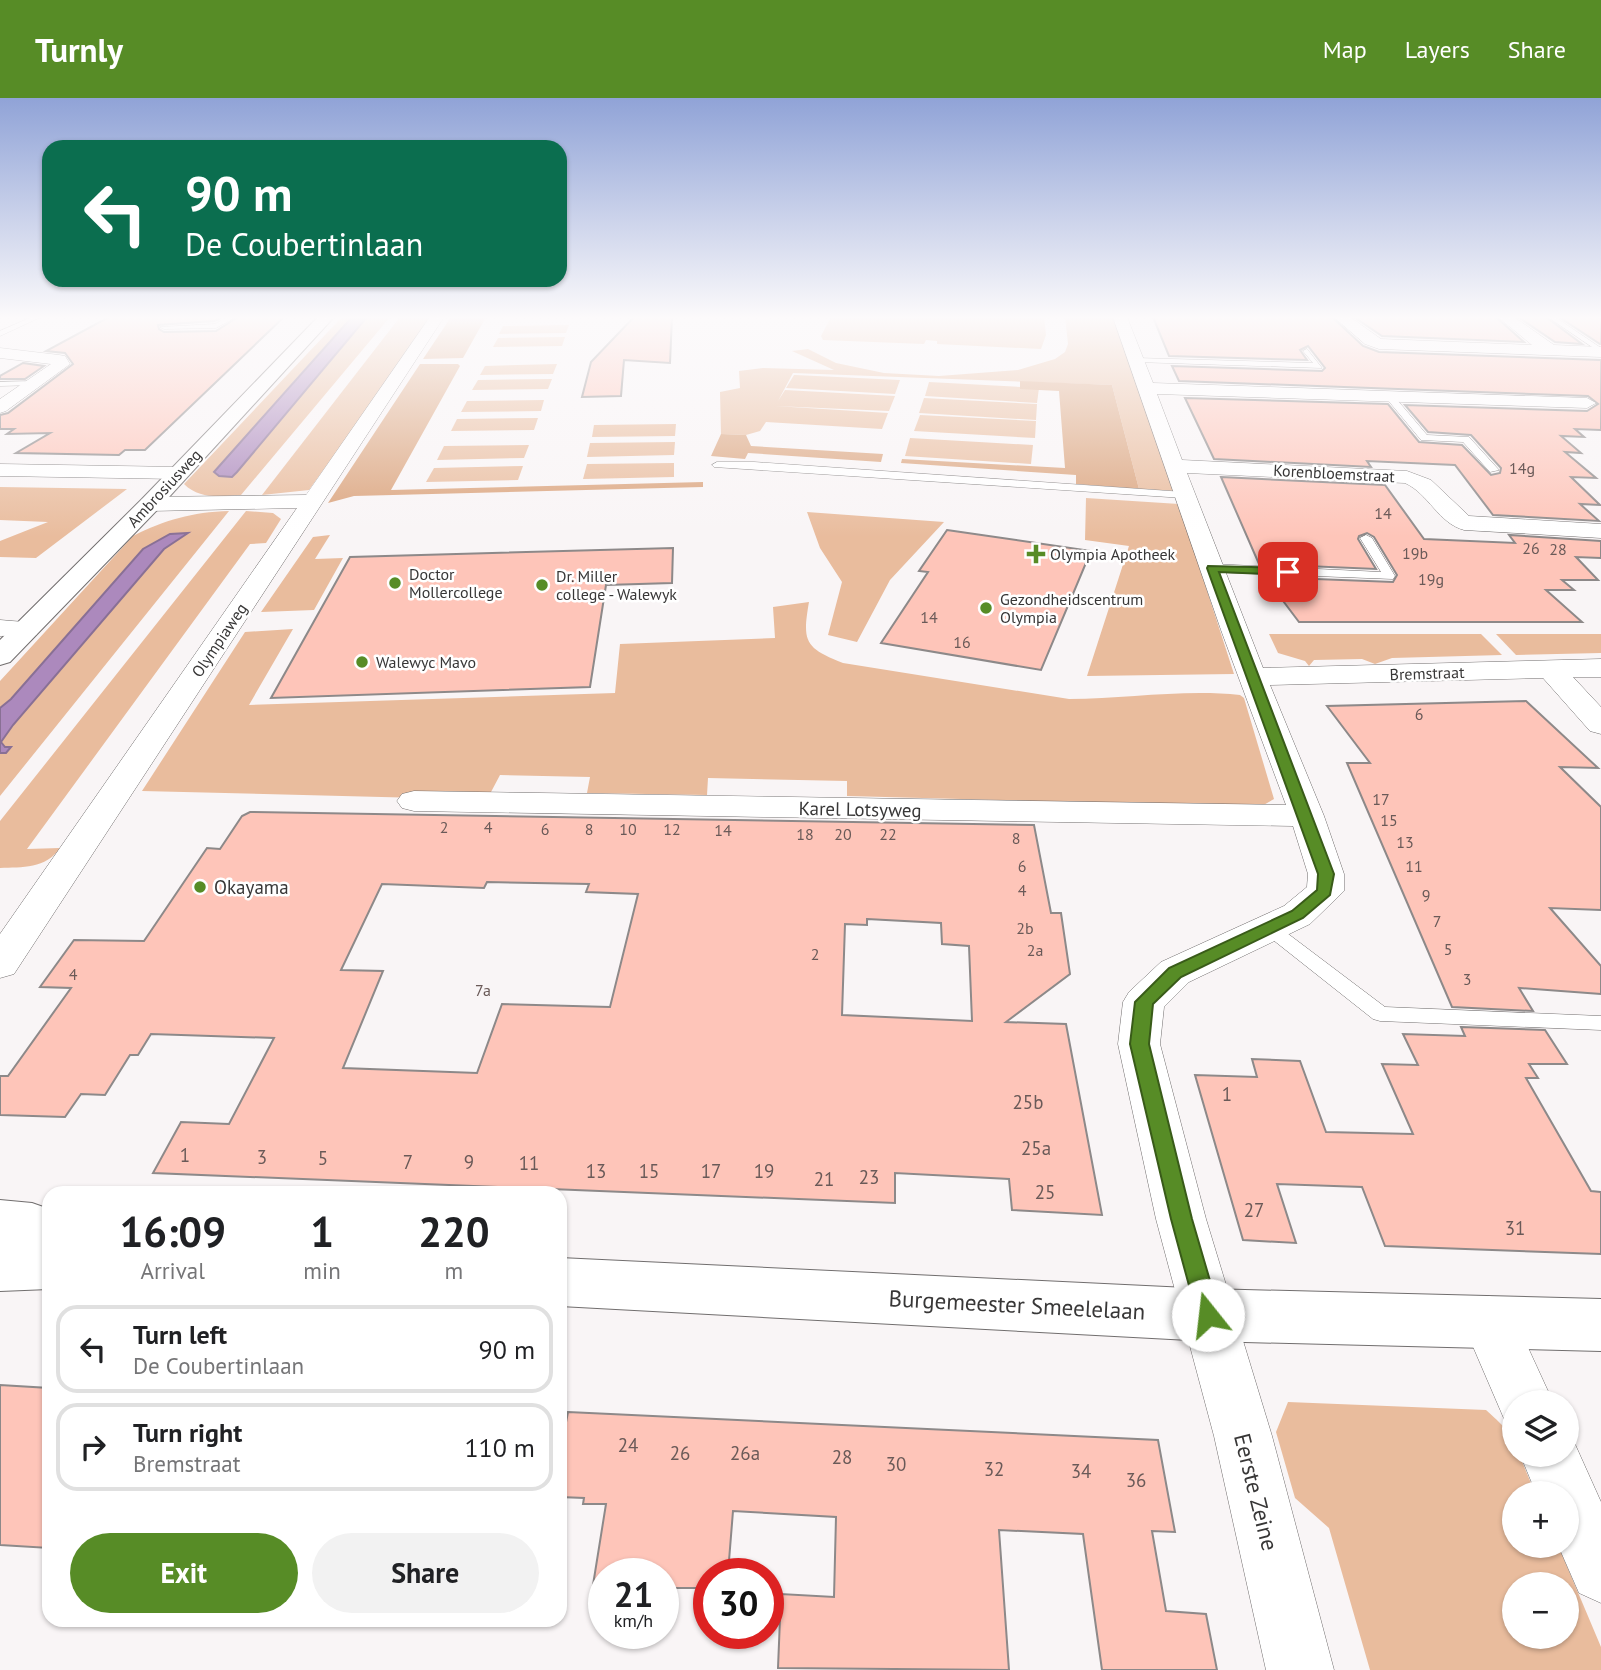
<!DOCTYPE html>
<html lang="en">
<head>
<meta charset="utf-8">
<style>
	body { margin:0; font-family:"PT Sans",sans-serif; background:#f2f2f2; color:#202124; height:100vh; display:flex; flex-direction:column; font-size:26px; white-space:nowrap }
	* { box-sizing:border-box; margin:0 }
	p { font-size:23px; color:#757577 }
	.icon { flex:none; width:38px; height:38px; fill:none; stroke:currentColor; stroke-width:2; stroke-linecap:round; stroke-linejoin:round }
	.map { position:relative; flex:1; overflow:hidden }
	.details { position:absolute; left:42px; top:1088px; width:525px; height:441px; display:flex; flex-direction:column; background:#fff; border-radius:21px; box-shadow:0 2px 5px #0004 }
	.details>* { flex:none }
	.guide { position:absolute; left:42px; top:42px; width:525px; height:147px; border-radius:21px; box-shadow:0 2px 5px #0004; background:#0b6e4f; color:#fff; overflow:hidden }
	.tools { position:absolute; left:1502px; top:1292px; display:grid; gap:14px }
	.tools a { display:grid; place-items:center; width:77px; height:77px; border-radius:50%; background:#fff; box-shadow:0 2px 5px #0004; font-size:35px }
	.speed { position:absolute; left:588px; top:1460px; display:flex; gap:14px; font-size:35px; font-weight:700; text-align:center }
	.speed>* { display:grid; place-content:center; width:91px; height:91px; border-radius:50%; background:#fff; box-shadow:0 2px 5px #0004; line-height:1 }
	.speed small { font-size:18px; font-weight:400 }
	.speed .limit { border:10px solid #d22; background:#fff; color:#111 }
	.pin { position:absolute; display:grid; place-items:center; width:60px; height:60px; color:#fff; margin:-30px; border-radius:14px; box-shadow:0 4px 10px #0006 }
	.me { position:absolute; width:77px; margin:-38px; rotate:344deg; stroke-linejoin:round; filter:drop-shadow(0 0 5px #0008) }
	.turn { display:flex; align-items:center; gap:24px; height:147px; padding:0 28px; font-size:32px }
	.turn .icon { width:91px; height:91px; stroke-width:2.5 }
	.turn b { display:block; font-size:49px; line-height:60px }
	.eta { display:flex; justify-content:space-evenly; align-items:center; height:119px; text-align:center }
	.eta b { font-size:42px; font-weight:800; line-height:49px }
	.cta { display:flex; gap:14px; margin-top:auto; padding:14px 28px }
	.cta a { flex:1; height:80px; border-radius:42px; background:#578c26; color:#fff; font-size:28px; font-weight:800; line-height:80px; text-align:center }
	.cta a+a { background:#f2f2f2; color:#202124 }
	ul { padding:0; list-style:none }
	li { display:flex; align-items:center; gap:21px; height:88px; margin:0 14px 10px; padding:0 14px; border:4px solid #e0e0e0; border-radius:21px }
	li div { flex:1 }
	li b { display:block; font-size:26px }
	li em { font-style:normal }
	header { display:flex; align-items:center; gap:42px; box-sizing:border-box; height:98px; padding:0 35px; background:#578c26; color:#fff }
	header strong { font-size:33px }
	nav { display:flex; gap:38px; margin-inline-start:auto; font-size:24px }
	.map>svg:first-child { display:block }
	.green { fill:#e9bc9d; fill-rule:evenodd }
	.forest { fill:#dba47d }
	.water { fill:#ac89bd; stroke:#897095; stroke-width:2 }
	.building { fill:#fec5b9; stroke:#8d8989; stroke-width:2; fill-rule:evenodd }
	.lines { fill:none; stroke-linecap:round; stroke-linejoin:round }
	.lane-casing { stroke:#716e6e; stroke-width:1 }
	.street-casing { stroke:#716e6e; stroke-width:1 }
	.secondary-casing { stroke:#716e6e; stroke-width:2 }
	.lane { fill:#fff; fill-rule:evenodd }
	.street { fill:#fff; fill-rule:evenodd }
	.secondary { fill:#fff; fill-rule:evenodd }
	.route { fill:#578c26; stroke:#395b19; stroke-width:2 }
	.poi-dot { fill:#578c26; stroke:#fff; stroke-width:2.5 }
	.labels { text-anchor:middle; stroke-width:5; stroke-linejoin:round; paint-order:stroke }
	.number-label { font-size:16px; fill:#6a5a58 }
	.far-street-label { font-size:16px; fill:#383737; stroke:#fff }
	.far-poi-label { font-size:16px; fill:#383737; stroke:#fff; text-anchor:start }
	.street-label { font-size:19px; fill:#383737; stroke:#fff }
	.poi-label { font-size:19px; fill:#383737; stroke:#fff; text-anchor:start }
	.near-number-label { font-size:19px; fill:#6a5a58 }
	.near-street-label { font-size:23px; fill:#383737; stroke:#fff }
</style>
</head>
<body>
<header>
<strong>Turnly</strong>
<nav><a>Map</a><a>Layers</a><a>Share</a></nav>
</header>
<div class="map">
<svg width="1601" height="1572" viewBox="0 0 1601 1572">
	<rect width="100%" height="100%" fill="#f9f5f6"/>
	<!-- green -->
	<g class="green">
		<path d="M342,219H352L293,284L237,374L367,219H390L241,397C221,398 200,402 184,386Z"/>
		<polygon points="400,219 433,219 309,392 262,397"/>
		<polygon points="831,219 1044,219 1046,237 1041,251 937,246 937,243 926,242 924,246 823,242 821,238"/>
		<polygon points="1065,219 1113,219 1177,393 1139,391 1112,287 793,275 778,303 785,292 895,298 889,313 775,308 888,315 882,331 766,324 760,333 746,337 721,336 720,294 740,290 739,273 763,270 834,272 792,253 808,251 836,265 884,275 939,278 1018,272 1055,261 1065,254 1068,246"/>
		<polygon points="569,227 566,235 499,236 503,228"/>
		<polygon points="565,239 562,248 493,249 498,240"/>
		<polygon points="557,266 553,276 480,277 485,268"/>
		<polygon points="794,277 795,277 900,282 895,296 786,290"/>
		<polygon points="552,281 548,291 472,292 478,282"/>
		<polygon points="929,284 1039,290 1037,305 925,298"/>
		<polygon points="924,300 1037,306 1036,322 919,315"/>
		<polygon points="544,302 541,313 461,314 467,303"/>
		<polygon points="920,317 1036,323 1035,340 914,333"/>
		<polygon points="538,320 534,332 451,333 457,321"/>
		<polygon points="676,326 675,338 592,339 594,327"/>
		<polygon points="910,340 1033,347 1031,366 905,358"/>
		<polygon points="675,344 674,357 587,359 590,345"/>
		<polygon points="529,347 524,360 437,362 444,348"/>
		<polygon points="674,365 674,379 583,381 587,366"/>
		<polygon points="523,368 518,382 426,384 434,370"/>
		<polygon points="0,389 127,391 36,460 0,459 0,443 48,424 0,422"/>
		<polygon points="1086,400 1179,406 1234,576 1087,578 1129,448 1085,442"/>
		<path d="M229,413L0,698V655H6L10,649H5L1,644L13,627L164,451L188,435L170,436L143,451L11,601L0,610V583L133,438C165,422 192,414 229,413Z"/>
		<path d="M246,413L273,415L281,421L266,445L250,446L27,751L60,750C46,771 22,769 0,770V723Z"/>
		<polygon points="807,414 944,424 890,482 857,544 828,537 842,484 820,450"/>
		<polygon points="330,437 315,461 343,460 314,512 261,514 313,439"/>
		<path d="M809,504C802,544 805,550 843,565L1069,601C1126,601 1183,591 1240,597L1244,600L1274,701L1260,709L847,698V683L708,680L707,697L587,695L590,679L500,677L491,694L421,700L142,693L245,534L293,531L249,607L615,595L620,546L775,540L773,509Z"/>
		<polygon points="1269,536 1481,536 1502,557 1392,560 1375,566 1362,561 1314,562 1309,568 1305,563 1278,555"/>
		<polygon points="1496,536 1601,536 1601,555 1516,557"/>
		<path d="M1288,1304L1486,1312C1501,1326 1514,1335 1514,1356H1519L1535,1395H1514V1447H1558L1601,1549V1572H1370L1329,1430L1295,1400L1276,1334ZM1514,1486H1566V1538H1514Z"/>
	</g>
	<!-- forest -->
	<g class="forest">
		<polygon points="451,219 486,219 463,260 423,261"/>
		<polygon points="420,266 458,266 460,268 391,392 703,384 703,389 354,398 328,405"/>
		<polygon points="1020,283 1112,287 1139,391 1076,386 1076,377 901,365 902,361 1065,370 1059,293 1020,291"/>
		<polygon points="721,336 746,337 751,348 883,356 881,364 748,355 745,361 711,358"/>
	</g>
	<!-- water -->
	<g class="water">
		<polygon points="352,219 367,219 237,374 232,379 219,378 214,374"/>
		<polygon points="188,435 164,451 13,627 1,644 5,649 11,649 6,655 0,655 0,610 11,601 143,451 170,436"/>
	</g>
	<!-- building -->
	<g class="building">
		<polygon points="109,219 223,219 214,223 158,227 159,231 164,234 216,233 238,219 284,219 145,352 125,352 119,357 16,355 50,335 7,336 14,331 0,331 0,317 8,315 73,266 65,255 46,253"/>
		<polygon points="634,219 672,219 670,265 624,262 621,298 582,299 591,264"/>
		<polygon points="1153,219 1332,219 1363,248 1379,254 1601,262 1601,332 1575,331 1584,339 1561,338 1581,355 1565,354 1596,380 1571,379 1600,407 1580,406 1599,423 1493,417 1455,367 1367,363 1371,369 1214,361 1185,300 1388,306 1419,344 1462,347 1491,377 1500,375 1501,370 1471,337 1428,334 1405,307 1587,313 1598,306 1588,298 1179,283 1172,268 1322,273 1325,270 1308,248 1300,252 1307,262 1169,258"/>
		<polygon points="1354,219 1496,219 1524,244 1382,238"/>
		<polygon points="1518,219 1546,219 1582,246 1555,244"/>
		<polygon points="1559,219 1601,219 1601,246 1600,246"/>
		<polygon points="23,265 44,268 25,281 0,281 0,278"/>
		<polygon points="1221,379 1385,387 1424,441 1515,445 1509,437 1601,443 1601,460 1576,459 1598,482 1562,482 1574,492 1546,492 1582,524 1299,524 1265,479 1393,484 1397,477 1374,439 1367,435 1359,438 1358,441 1376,471 1259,466"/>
		<polygon points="947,432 1091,453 1041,572 881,545 928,474 919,473"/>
		<polygon points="673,450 672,485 606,487 590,589 271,600 350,459"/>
		<polygon points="1526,603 1598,670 1560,669 1601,709 1601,812 1550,810 1601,868 1601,896 1519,890 1533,913 1452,909 1347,665 1370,665 1327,608"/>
		<path d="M250,714L1034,727L1051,815H1061L1070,876L1006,924L1066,926L1102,1117L1012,1112L1009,1081L895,1075V1105L153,1075L181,1024L229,1026L274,940L151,936L138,957H130L105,997L81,996L65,1019L0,1017V978H8L71,890L40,889L74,842L144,843L207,750L220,751L242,718ZM487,784L589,786L586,794L638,796L610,909L502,906L477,975L343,970L383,873L341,872L382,786L484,790ZM867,821L941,825L942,846L969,848L972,923L842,917L845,826L867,827Z"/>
		<polygon points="1461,929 1545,932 1567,966 1529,966 1538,980 1526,980 1591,1093 1601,1094 1601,1156 1385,1148 1362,1089 1277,1086 1296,1145 1243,1142 1195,977 1257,979 1252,961 1300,963 1326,1034 1413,1036 1382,966 1418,967 1403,936 1465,938"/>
		<polygon points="0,1287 49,1290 49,1450 0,1447"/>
		<polygon points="568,1314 1158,1342 1175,1434 1152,1433 1166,1513 1206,1516 1217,1572 1102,1572 1083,1436 999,1432 1009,1572 778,1570 781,1496 834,1499 836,1419 733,1413 728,1475 709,1475 709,1490 663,1490 663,1475 604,1475 604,1487 593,1487 606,1406 583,1406 584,1400 560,1399 560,1355"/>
	</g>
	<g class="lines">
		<!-- lane casing -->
		<g class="lane-casing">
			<g id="lane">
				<polygon points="32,219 41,219 0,238 0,233"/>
				<polygon points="228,219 236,219 216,230 164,231 160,229 215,226"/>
				<polygon points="1548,219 1555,219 1601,250 1601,255"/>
				<polygon points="1307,251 1322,270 1136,264 1132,262 1136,260 1313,265 1303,253"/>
				<polygon points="38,283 35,287 0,288 0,284"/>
				<polygon points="1387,297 1393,297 1427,337 1469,339 1499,372 1490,374 1463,344 1421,342 1387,301"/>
				<polygon points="717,364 754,364 1184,394 1189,397 1184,400 714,369 712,367"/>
				<polygon points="1366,437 1372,440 1395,478 1393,481 1212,474 1206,470 1212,466 1381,474 1360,440"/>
				<polygon points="1269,824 1275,826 1385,909 1601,918 1601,932 1380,923 1373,921 1263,834 1260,830"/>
			</g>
		</g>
		<!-- street casing -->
		<g class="street-casing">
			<g id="street">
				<polygon points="430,219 444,219 14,876 0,880 0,836 297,410 150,413 142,411 139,406 142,401 150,399 306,397"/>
				<path d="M1113,219H1127L1153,285L1587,300L1596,305L1587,310L1157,296L1182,362L1407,373L1431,382L1469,418L1601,426V440L1464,432C1438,425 1429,396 1405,385L1187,375L1263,570L1601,561V579H1573L1601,609V636L1590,633L1543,580L1270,587L1324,718L1344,776V793L1310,826L1189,884L1164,909L1160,946L1206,1121L1272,1338L1334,1572H1266L1214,1338L1156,1121L1118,946L1123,904L1129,894L1161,864L1284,808L1307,789L1308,776L1293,728L414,713L402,710L397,703L402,696L414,693L1286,707L1221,532Z"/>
				<polygon points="1334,219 1350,219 1381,241 1532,247 1498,219 1514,219 1554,247 1601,249 1601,259 1379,251 1365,246"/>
				<polygon points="0,250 59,257 65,258 70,266 6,313 0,315 0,301 51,266 0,260"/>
				<polygon points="0,366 178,369 185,371 188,375 185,379 178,381 0,378"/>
				<polygon points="0,522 36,525 39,531 36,537 0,538"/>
				<polygon points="1489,1198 1508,1206 1553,1304 1514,1304 1514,1327 1505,1323 1462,1223 1470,1206"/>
				<polygon points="1566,1334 1570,1335 1601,1404 1601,1505 1579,1495 1558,1447 1566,1447 1566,1395 1536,1395 1520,1356 1566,1356"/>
			</g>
		</g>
		<!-- secondary casing -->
		<g class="secondary-casing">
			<g id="secondary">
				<polygon points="318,219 334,219 158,411 10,564 0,567 0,542 142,401"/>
				<polygon points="0,1102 32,1105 49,1111 49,1191 0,1193"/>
				<polygon points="560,1160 1208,1191 1601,1201 1601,1253 1208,1243 560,1208"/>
			</g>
		</g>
		<!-- lane -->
		<use href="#lane" class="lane"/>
		<!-- street -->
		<use href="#street" class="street"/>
		<!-- secondary -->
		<use href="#secondary" class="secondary"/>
	</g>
	<!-- sky -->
	<linearGradient id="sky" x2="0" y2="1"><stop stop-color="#90a3d7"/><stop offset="0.5" stop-color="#fcfafb"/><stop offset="1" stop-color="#fcfafb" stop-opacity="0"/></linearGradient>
	<rect width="1601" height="439" fill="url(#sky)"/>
	<!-- route -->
	<polygon class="route" points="1208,468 1288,470 1293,474 1288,477 1219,474 1334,776 1330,797 1303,820 1181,879 1153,906 1149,946 1192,1121 1220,1217 1216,1224 1208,1227 1200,1224 1197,1217 1171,1121 1130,946 1135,904 1169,870 1292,813 1317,792 1318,776 1207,470"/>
	<!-- markers -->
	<g class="poi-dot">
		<path d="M1032.5 445.5h7v7h7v7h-7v7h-7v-7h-7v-7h7z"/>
		<circle cx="395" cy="485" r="7"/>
		<circle cx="542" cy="487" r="7"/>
		<circle cx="986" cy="510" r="7"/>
		<circle cx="362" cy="564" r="7"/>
		<circle cx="200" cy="789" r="7"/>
	</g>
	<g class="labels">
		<!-- number labels -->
		<g class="number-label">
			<text x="1522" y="376">14g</text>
			<text x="1383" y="421">14</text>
			<text x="1531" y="456">26</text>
			<text x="1558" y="457">28</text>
			<text x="1415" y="461">19b</text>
			<text x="1431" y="487">19g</text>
			<text x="929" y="525">14</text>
			<text x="962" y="550">16</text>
			<text x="1419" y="622">6</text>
			<text x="1381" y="707">17</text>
			<text x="1389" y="728">15</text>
			<text x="444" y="735">2</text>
			<text x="488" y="735">4</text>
			<text x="545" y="737">6</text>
			<text x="589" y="737">8</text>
			<text x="628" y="737">10</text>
			<text x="672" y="737">12</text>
			<text x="723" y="738">14</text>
			<text x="805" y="742">18</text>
			<text x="843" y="742">20</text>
			<text x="888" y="742">22</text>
			<text x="1016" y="746">8</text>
			<text x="1405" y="750">13</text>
			<text x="1022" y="774">6</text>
			<text x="1414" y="774">11</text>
			<text x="1022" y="798">4</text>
			<text x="1426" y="803">9</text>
			<text x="1437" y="829">7</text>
			<text x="1025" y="836">2b</text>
			<text x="1448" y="857">5</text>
			<text x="1035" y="858">2a</text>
			<text x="815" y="862">2</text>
			<text x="73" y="882">4</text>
			<text x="1467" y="887">3</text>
			<text x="483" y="898">7a</text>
		</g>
		<!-- far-street labels -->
		<g class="far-street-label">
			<text transform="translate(1334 375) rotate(3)" y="6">Korenbloemstraat</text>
			<text transform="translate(164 390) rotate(-47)" y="6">Ambrosiusweg</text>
			<text transform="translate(219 542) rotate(-56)" y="6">Olympiaweg</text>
			<text transform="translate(1427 575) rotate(-2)" y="6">Bremstraat</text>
		</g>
		<!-- far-poi labels -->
		<g class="far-poi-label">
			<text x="1050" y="462">Olympia Apotheek</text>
			<text x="409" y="482">Doctor<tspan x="409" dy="18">Mollercollege</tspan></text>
			<text x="556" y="484">Dr. Miller<tspan x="556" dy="18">college - Walewyk</tspan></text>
			<text x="1000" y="507">Gezondheidscentrum<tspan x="1000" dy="18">Olympia</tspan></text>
			<text x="376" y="570">Walewyc Mavo</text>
		</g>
		<!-- street labels -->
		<g class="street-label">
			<text transform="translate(860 711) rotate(1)" y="7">Karel Lotsyweg</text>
		</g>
		<!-- poi labels -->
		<g class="poi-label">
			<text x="214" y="796">Okayama</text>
		</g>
		<!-- near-number labels -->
		<g class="near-number-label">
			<text x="1227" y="1003">1</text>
			<text x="1028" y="1011">25b</text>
			<text x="1036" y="1057">25a</text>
			<text x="185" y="1064">1</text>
			<text x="262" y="1066">3</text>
			<text x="323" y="1067">5</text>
			<text x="408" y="1071">7</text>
			<text x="469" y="1071">9</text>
			<text x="529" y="1072">11</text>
			<text x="596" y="1080">13</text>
			<text x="649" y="1080">15</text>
			<text x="711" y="1080">17</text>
			<text x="764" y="1080">19</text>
			<text x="869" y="1086">23</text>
			<text x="824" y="1088">21</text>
			<text x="1045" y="1101">25</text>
			<text x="1254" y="1119">27</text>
			<text x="1515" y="1137">31</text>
			<text x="628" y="1354">24</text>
			<text x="680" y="1362">26</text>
			<text x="745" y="1362">26a</text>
			<text x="842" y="1366">28</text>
			<text x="896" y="1373">30</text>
			<text x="994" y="1378">32</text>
			<text x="1081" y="1380">34</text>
			<text x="1136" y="1389">36</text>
		</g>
		<!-- near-street labels -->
		<g class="near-street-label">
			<text transform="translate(1017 1207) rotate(3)" y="8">Burgemeester Smeelelaan</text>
			<text transform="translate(1256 1394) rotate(76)" y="8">Eerste Zeine</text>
		</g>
	</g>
</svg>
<div class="tools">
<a><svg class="icon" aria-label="layers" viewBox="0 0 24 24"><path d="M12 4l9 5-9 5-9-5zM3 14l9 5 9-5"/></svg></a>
<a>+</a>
<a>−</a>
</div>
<div class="speed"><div>21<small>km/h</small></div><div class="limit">30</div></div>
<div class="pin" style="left:1288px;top:474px;background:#d93025"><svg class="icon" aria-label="arrive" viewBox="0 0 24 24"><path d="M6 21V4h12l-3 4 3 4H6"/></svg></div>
<svg class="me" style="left:1208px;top:1217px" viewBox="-20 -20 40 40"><circle r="19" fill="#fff"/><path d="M0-13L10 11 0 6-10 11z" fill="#578c26"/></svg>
<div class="guide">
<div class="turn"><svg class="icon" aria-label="left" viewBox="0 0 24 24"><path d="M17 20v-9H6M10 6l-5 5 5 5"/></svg><div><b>90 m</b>De Coubertinlaan</div></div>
</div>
<section class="details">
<div class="eta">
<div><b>16:09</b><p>Arrival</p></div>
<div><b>1</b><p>min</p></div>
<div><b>220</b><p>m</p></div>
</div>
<ul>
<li><svg class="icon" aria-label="left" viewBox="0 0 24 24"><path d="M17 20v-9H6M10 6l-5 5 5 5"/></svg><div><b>Turn left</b><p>De Coubertinlaan</p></div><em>90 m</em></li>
<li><svg class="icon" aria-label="right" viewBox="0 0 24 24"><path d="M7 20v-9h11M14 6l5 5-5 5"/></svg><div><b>Turn right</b><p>Bremstraat</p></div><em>110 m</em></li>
</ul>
<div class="cta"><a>Exit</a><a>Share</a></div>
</section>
</div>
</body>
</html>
